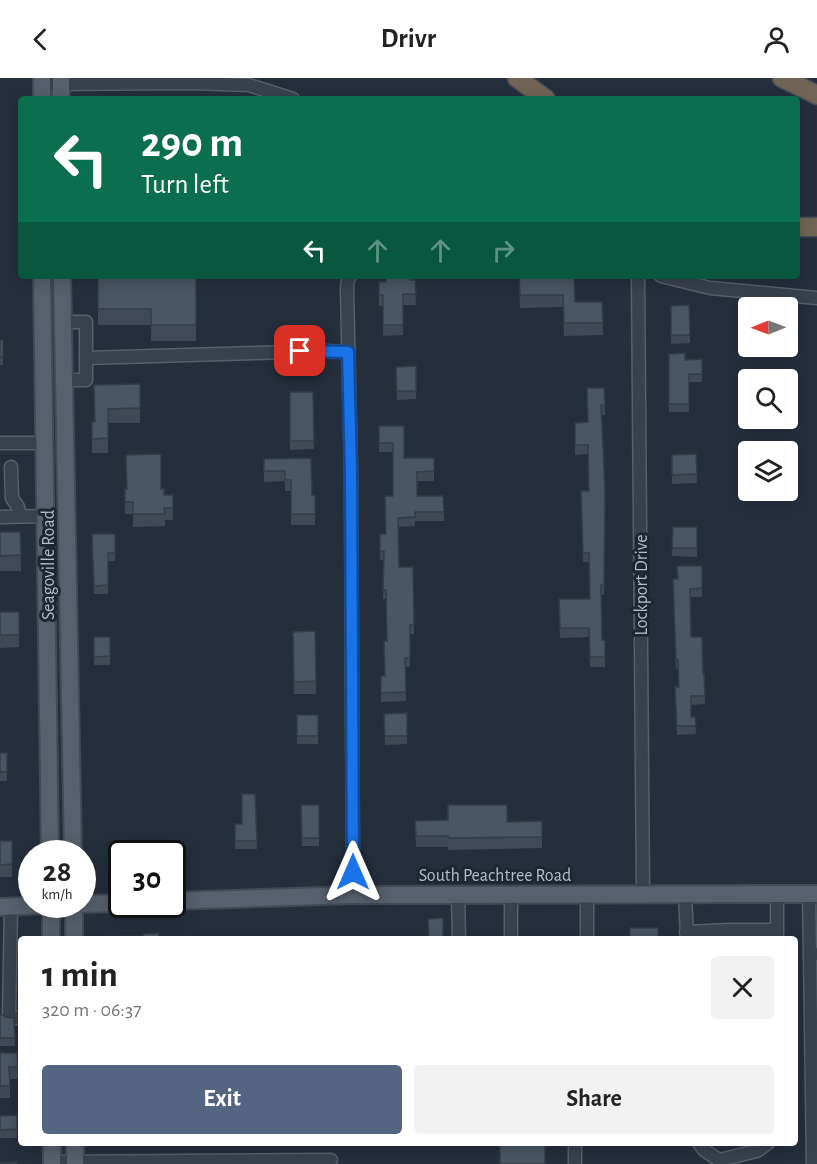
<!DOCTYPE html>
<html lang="en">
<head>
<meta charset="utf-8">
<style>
	body { margin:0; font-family:"Alegreya Sans",sans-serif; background:#f2f2f2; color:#222; height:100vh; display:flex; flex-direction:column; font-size:22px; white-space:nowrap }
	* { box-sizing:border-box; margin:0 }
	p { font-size:20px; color:#767676 }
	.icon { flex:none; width:33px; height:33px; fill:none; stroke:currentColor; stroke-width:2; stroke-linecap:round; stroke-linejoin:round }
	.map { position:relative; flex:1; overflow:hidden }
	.side { position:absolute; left:18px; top:858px; width:780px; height:210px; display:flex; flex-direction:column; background:#fff; border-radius:6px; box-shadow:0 3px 15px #0003 }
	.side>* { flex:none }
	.top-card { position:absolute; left:18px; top:18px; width:782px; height:183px; border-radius:6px; box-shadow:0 3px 15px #0003; background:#0b6e4f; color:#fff; overflow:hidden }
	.needle { width:39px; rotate:269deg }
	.buttons { position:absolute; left:738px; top:219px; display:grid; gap:12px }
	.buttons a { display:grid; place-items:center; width:60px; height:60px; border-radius:6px; background:#fff; box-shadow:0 3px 15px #0003; font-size:30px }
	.speed { position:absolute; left:18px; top:762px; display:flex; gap:12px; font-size:30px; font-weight:700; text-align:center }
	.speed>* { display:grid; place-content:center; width:78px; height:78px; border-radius:50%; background:#fff; box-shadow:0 3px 15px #0003; line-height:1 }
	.speed small { font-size:15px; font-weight:400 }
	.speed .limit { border:3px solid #111; border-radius:9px; background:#fff; color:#111 }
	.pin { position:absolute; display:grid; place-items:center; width:51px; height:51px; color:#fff; margin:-26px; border-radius:12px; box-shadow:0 3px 9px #0006 }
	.me { position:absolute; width:66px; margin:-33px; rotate:0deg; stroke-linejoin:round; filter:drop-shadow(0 0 4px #0008) }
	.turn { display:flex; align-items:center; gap:21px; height:126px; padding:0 24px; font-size:27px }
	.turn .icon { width:78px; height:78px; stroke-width:2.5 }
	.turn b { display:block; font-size:42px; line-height:51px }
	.lanes { display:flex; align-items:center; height:57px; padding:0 24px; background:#0003; justify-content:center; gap:30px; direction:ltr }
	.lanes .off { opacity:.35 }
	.round { display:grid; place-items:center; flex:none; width:63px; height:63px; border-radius:6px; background:#f2f2f2 }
	.summary { display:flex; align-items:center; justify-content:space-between; height:102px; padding:0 24px }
	h1 { font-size:36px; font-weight:700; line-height:45px }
	.primary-button { display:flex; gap:12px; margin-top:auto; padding:12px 24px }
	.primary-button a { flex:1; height:69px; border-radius:6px; background:#536580; color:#fff; font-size:24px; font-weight:700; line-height:69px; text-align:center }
	.primary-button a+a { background:#f2f2f2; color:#222 }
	header { display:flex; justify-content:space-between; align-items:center; height:78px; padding:0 24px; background:#fff; font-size:27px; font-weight:700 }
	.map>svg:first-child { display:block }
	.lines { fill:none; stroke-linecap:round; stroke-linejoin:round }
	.minor-casing { stroke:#575f6a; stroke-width:15 }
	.major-casing { stroke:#424a55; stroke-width:20 }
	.highway-casing { stroke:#444c57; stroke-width:21 }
	.minor { stroke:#39414c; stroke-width:12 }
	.major { stroke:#57606c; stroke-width:16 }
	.highway { stroke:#716656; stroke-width:18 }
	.wall { fill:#404a56 }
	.building { fill:#4b5664; stroke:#343c46; stroke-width:1.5 }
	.route-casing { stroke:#114b97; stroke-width:15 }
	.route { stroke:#1a73e8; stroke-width:10 }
	.labels { text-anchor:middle; stroke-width:6; stroke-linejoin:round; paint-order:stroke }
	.street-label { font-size:18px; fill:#b4bcc7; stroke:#1e2631 }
</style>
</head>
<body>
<header><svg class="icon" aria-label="back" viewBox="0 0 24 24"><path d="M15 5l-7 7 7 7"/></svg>Drivr<svg class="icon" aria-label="person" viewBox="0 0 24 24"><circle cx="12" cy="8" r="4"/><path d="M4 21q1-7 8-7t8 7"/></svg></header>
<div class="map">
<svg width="817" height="1086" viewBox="0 0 817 1086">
	<rect width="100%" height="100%" fill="#252f3c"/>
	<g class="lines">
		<!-- minor casing -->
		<g class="minor-casing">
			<g id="minor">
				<polyline points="42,6 193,5 249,7 293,21"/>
				<polyline points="350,198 348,201 347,211 351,395 353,817"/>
				<polyline points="638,198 643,816"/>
				<polyline points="661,198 710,210 817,220"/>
				<polyline points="63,244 86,244 86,280 324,273 348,274"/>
				<polyline points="65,302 86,302 86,280"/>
				<polyline points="0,365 46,365"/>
				<polyline points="11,389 12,420 18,429 20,438"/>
				<polyline points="0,439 47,438"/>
				<polyline points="685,816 687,860"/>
				<polyline points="777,816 777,861"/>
				<polyline points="809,816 810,876"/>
				<polyline points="458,817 459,861"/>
				<polyline points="511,817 511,861"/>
				<polyline points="11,829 9,940 21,940"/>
				<polyline points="686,854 731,852 777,852"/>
				<polyline points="587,861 587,816"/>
				<polyline points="575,1065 575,1086"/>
				<polyline points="699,1065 704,1072 719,1082 757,1073 768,1065"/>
				<polyline points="52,1084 331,1082"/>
				<polyline points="813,1086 810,876 817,876"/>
			</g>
		</g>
		<!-- major casing -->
		<g class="major-casing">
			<g id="major">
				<polyline points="61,0 61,21"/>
				<polyline points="42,21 42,0"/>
				<path d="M42,198C46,390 47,583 50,776"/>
				<path d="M62,198C67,391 68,583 73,776"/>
				<polyline points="172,823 353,817 817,816"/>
				<polyline points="74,826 74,861"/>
				<polyline points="82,826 122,825"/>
				<polyline points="0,829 71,826"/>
				<polyline points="51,861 51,826"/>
				<polyline points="52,1065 52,1086"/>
				<polyline points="75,1065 75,1086"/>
			</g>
		</g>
		<!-- highway casing -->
		<g class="highway-casing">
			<g id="highway">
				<polyline points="517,0 546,21"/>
				<polyline points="782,0 817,17"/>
				<polyline points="796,149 817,149"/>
			</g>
		</g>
		<!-- minor -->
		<use href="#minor" class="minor"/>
		<!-- major -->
		<use href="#major" class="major"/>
		<!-- highway -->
		<use href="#highway" class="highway"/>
	</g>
	<!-- wall -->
	<g class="wall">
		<polygon points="98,198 196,198 196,263 151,263 151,247 98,247"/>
		<polygon points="519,198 574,198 575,224 602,224 603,257 564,258 563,229 520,230"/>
		<polygon points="415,202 416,227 403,227 403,257 383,258 383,228 379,228 379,204"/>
		<polygon points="671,228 690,257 690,265 671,266"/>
		<rect x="0" y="262" width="3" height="25"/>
		<polygon points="669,276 685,282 702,281 702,304 689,304 689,334 669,334"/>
		<polygon points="416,288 416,321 397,322 396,289"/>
		<polygon points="140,306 140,345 108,345 108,375 92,375 92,344 94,344 94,307"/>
		<polygon points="604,310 605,337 602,337 605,413 604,517 601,517 602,562 605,562 605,589 590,589 589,559 560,560 559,521 590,521 589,484 583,484 581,423 589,413 588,376 575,377 575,354 588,344"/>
		<polygon points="290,314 313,314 314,371 290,372"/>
		<polygon points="379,348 404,380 434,380 434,403 417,403 417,418 444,434 444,443 415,443 415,448 398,449 399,489 413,489 414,556 410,556 410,589 405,589 406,623 381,624 381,598 384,598 387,563 386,521 383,521 384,482 380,482 380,456 386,456 393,418 393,374 379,374"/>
		<polygon points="696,376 697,405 672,406 672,377"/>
		<polygon points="311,380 312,417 315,417 315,447 291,447 291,413 285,413 285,403 264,404 264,381"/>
		<polygon points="125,411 161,411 164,417 173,417 173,442 165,442 165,448 133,449 133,436 125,436"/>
		<polygon points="673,449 697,449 697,479 672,478"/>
		<polygon points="0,454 20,454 21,493 0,493"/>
		<polygon points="92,456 115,456 115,483 108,483 108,516 94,516"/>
		<polygon points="702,488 702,519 690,519 691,559 703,596 704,596 705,626 691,627 691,639 695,639 696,656 677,657 675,609 679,609 678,591 676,591 673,501 678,501"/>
		<polygon points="0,534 19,534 19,569 0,570"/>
		<polygon points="315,553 316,616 294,616 293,554"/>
		<rect x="94" y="559" width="16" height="28"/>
		<polygon points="407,635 407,666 385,667 384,636"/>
		<rect x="297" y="637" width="21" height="29"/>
		<rect x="0" y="675" width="7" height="28"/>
		<polygon points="255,716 257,771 235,771 235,746 242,746"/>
		<polygon points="301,727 319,727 319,768 302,768"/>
		<polygon points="415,743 507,744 542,743 542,770 448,772 448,769 416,769"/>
		<rect x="0" y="763" width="12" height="36"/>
		<polygon points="0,937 5,939 14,940 15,968 0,968"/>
		<polygon points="0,975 17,975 18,1001 10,1001 10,1020 0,1020"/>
		<polygon points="17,1037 17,1060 0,1060 0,1038"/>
	</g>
	<!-- building -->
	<g class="building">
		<polygon points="98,198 196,198 196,247 151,247 151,231 98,231"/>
		<polygon points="386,198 409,198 410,202 415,202 416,216 403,216 403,247 383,247 383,217 379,217 379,204 386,204"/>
		<polygon points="519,198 574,198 575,224 602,224 603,245 564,245 563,217 520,217"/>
		<polygon points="689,227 690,257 671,257 671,228"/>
		<rect x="0" y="262" width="3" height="17"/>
		<polygon points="685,275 685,282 702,281 702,296 689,296 689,326 669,326 669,276"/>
		<polygon points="416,288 416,313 397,313 396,289"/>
		<polygon points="140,306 140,330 108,331 108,360 92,361 92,344 95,344 94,307"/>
		<polygon points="587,310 604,310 605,327 601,327 605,413 604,507 601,507 602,562 605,562 605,579 590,579 589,550 560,550 559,521 590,521 589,475 583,475 581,413 589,413 588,367 575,367 575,345 588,344"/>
		<polygon points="290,314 313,314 314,363 290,363"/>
		<polygon points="379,348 404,348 404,380 434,380 434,393 417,394 417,418 443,418 444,434 415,434 415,439 398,440 399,489 413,489 414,547 410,547 410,580 405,580 406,614 381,615 381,598 385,598 384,563 387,563 386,512 383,512 384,473 380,473 380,456 386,456 385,418 393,418 393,365 379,365"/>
		<polygon points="161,376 161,411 164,411 164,417 173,417 173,430 164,430 165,436 133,436 133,424 125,424 125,411 127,411 126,377"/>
		<polygon points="696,376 697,396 672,397 672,377"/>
		<polygon points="311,380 312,417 315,417 315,436 291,436 291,402 285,402 285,393 264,393 264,381"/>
		<polygon points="673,449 697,449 697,470 672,470"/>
		<polygon points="0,454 20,454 21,477 0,478"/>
		<polygon points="92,456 115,456 115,475 108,475 108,507 94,508"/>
		<polygon points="677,488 702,488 702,510 690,511 691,559 702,559 703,596 704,596 705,618 691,618 691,639 695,639 696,648 677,648 675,609 679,609 678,582 676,583 673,501 678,501"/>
		<rect x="0" y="534" width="19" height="23"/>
		<polygon points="315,553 316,603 294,604 293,554"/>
		<polygon points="94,559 110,559 110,578 94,579"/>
		<polygon points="407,635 407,658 385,658 384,636"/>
		<rect x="297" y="637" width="21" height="21"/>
		<rect x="0" y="675" width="7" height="19"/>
		<polygon points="242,716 255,716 257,763 235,763 235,746 242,746"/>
		<polygon points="301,727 319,727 319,760 302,760"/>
		<polygon points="448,727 507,727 507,744 542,743 542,759 448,760 448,758 416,758 415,743 448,742"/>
		<polygon points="0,763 12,763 12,786 0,787"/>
		<polygon points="443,840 443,861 429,861 428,841"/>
		<rect x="630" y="850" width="28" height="11"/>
		<polygon points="159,855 159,861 90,861 90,859 143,858 143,856"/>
		<polygon points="0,937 2,937 5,939 14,940 15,960 0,960"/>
		<polygon points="0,975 17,975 18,989 9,989 10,1008 0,1008"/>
		<polygon points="17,1037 17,1051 0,1052 0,1038"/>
		<rect x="500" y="1065" width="45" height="21"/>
		<polygon points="17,1084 18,1086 0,1086 0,1085"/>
	</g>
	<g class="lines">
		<!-- route casing -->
		<g class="route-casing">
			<polyline id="route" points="300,273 348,274 351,395 353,794"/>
		</g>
		<!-- route -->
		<use href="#route" class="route"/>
	</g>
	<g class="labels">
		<!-- street labels -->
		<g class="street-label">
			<text transform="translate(48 487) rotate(-90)" y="6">Seagoville Road</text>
			<text transform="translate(641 507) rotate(-90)" y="6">Lockport Drive</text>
			<text x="495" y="803">South Peachtree Road</text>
		</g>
	</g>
</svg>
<div class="buttons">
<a><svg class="needle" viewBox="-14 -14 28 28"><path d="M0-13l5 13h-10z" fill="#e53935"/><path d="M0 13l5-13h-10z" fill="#767676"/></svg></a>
<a><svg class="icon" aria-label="search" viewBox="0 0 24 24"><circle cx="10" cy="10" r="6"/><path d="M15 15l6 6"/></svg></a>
<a><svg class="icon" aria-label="layers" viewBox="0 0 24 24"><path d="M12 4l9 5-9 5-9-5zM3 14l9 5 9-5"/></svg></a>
</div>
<div class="speed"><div>28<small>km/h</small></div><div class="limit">30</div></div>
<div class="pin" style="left:300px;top:273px;background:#d93025"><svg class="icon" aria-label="arrive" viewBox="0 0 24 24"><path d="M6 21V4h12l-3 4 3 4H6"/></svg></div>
<svg class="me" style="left:353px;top:794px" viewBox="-20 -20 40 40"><path d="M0-17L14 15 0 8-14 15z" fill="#1a73e8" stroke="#fff" stroke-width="4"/></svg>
<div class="top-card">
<div class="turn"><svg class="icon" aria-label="left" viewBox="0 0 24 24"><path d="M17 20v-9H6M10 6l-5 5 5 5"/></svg><div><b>290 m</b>Turn left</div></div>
<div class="lanes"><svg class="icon" aria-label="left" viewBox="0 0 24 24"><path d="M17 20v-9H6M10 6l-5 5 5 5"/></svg><svg class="icon off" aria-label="ahead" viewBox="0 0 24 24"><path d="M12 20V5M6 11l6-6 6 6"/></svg><svg class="icon off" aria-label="ahead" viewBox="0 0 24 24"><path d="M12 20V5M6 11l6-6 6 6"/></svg><svg class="icon off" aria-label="right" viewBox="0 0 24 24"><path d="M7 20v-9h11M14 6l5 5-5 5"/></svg></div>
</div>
<section class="side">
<div class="summary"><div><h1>1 min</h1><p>320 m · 06:37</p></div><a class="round"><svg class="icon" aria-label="close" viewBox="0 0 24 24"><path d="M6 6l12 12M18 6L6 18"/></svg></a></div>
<div class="primary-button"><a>Exit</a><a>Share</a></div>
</section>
</div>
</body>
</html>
